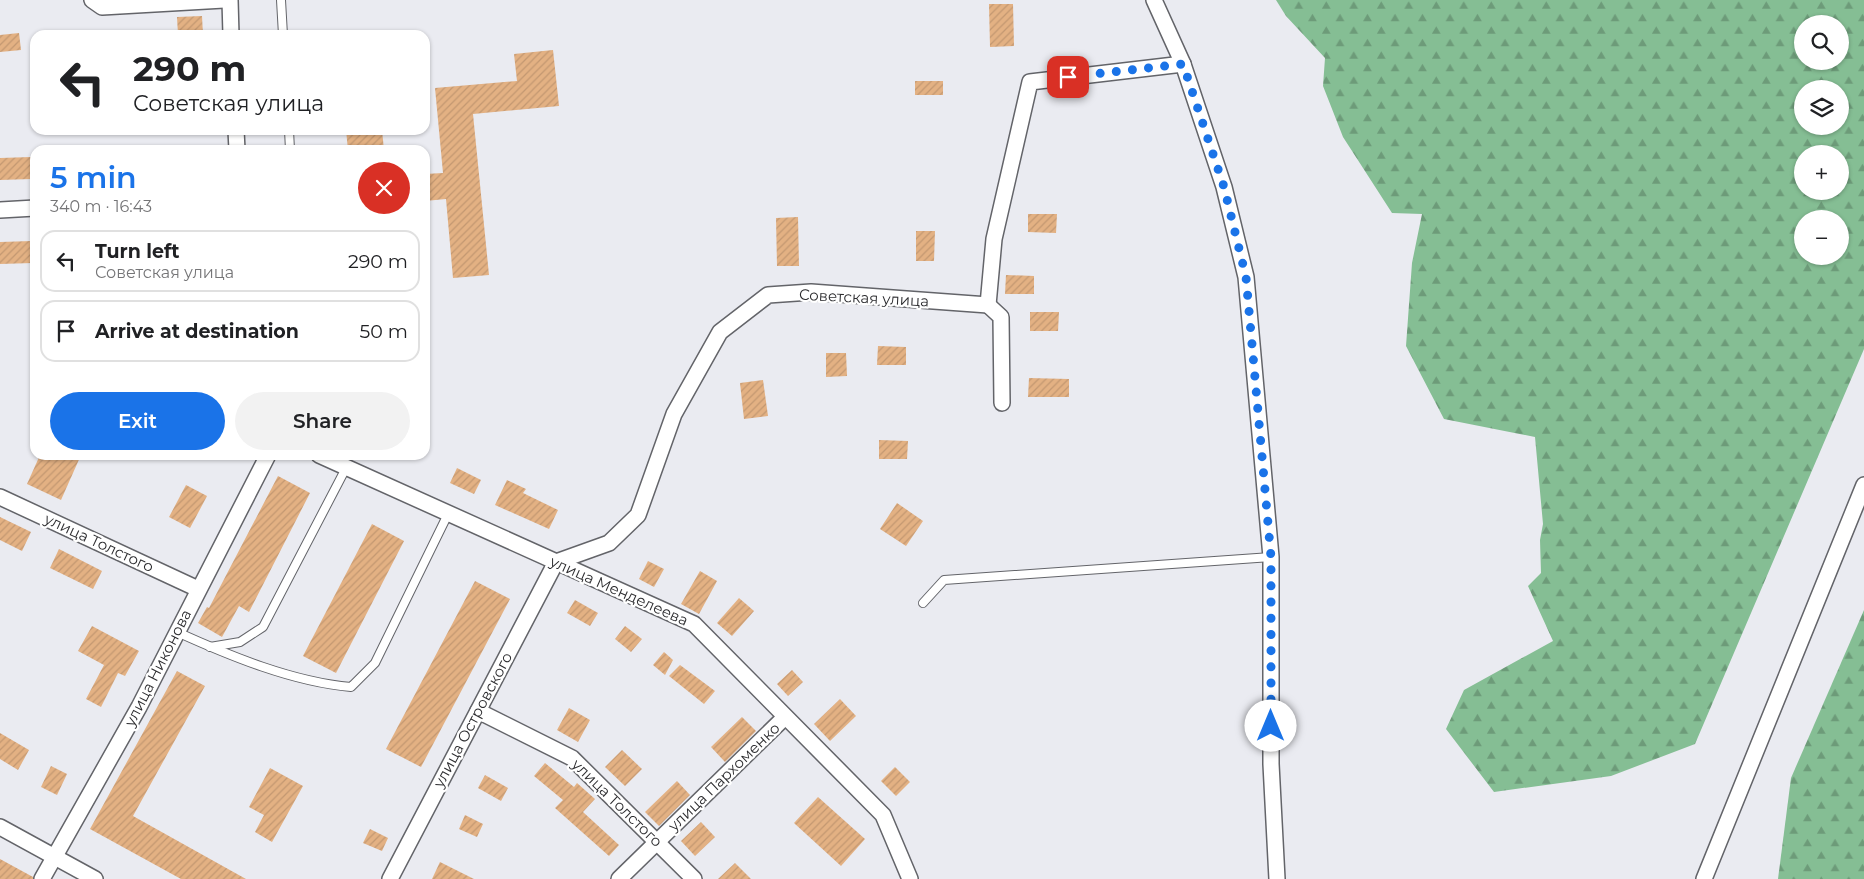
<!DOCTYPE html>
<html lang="en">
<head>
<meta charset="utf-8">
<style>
	body { margin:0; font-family:Montserrat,sans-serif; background:#f2f2f2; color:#202124; height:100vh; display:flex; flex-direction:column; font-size:19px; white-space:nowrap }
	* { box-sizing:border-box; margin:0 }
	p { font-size:16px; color:#757577 }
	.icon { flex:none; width:28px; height:28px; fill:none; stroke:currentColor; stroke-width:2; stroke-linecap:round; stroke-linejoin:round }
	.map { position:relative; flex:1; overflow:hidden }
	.sheet { position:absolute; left:30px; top:145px; width:400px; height:315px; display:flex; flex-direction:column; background:#fff; border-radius:15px; box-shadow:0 1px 4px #0004 }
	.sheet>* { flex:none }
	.top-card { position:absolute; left:30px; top:30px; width:400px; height:105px; border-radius:15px; box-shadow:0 1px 4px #0004; background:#fff; color:#202124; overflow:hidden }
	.tools { position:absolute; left:1794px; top:15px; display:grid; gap:10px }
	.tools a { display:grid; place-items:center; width:55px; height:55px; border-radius:50%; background:#fff; box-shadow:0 1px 4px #0004; font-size:25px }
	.pin { position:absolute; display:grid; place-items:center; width:42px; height:42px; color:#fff; margin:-21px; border-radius:10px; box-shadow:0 2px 8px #0006 }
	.me { position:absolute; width:55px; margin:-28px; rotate:0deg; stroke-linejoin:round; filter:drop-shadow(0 0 4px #0008) }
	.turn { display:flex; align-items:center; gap:18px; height:105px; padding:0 20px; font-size:22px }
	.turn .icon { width:65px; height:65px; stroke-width:2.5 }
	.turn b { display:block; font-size:35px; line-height:42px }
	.round { display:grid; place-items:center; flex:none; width:52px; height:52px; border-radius:26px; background:#f2f2f2 }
	.overview { display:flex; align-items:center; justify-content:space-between; height:85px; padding:0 20px }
	h1 { font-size:30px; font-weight:600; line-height:38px; color:#1a73e8 }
	.cta { display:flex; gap:10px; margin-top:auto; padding:10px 20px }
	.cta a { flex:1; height:58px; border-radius:30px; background:#1a73e8; color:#fff; font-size:20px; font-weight:600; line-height:58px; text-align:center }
	.cta a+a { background:#f2f2f2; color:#202124 }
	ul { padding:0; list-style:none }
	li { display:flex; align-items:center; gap:15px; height:62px; margin:0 10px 8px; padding:0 10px; border:2px solid #e0e0e0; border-radius:15px }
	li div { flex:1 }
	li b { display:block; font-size:19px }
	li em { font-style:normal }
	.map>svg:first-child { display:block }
	.forest { fill:url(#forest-firs); fill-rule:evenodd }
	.building { fill:url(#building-hatch) }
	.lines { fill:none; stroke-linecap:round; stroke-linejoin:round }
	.lane-casing { stroke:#636469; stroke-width:10 }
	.street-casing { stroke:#636469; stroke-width:18 }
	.lane { stroke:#fff; stroke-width:8 }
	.street { stroke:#fff; stroke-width:15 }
	.route { stroke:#1a73e8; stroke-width:9; stroke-dasharray:0 16.2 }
	.labels { text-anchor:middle; stroke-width:4.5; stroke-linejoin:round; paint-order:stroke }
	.street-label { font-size:15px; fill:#2c2c2f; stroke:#fff }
</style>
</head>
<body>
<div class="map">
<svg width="1864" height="879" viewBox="0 0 1864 879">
	<defs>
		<pattern id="forest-firs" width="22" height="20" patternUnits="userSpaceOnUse" patternTransform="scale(1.25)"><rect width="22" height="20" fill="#85be94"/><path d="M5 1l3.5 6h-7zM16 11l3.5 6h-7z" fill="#6d9b79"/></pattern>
		<pattern id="building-hatch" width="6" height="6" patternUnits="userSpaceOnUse" patternTransform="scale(1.25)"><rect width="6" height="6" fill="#e3b183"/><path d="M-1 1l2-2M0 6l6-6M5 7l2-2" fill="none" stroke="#c39871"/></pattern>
	</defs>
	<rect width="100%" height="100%" fill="#eaebf1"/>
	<!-- forest -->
	<g class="forest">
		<path d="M1276,0H1864V349L1695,744L1611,776L1494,792L1446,729L1464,690L1553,641L1528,586L1541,573L1540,540L1543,524L1535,437L1444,419L1406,346L1412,263L1422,214L1392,213L1343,137L1323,86L1325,58L1286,16ZM1802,24H1840V61H1802ZM1802,89H1840V126H1802ZM1802,154H1840V191H1802ZM1802,219H1840V256H1802Z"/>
		<polygon points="1864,610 1864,879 1778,879 1791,778"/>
	</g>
	<!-- building -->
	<g class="building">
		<polygon points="989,4 1013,4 1014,46 990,47"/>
		<polygon points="202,16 203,35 178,35 177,17"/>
		<polygon points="19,33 21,50 0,52 0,35"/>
		<polygon points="553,50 559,106 473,114 489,275 453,278 446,199 425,201 425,174 443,173 435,88 517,81 514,54"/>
		<rect x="915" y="81" width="28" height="14"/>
		<polygon points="346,130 382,130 384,150 348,150"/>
		<polygon points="31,157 32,179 0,180 0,158"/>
		<polygon points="1028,214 1057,214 1056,233 1028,232"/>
		<polygon points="798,217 799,266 777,266 776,218"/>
		<polygon points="916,231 935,231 934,261 916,261"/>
		<polygon points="32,241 33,263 0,264 0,242"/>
		<polygon points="1006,275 1034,276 1034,294 1005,294"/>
		<polygon points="1030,312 1059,312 1058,331 1030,331"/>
		<polygon points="878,346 906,347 906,365 877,365"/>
		<polygon points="826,353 846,353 847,376 826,377"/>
		<polygon points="1029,378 1069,379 1069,397 1028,397"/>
		<polygon points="763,380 768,416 744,419 740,383"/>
		<polygon points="879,440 908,441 907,459 879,459"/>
		<polygon points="40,455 81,455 61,500 27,484"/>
		<polygon points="457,468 481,480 474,494 450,483"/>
		<polygon points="278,476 310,493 249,612 239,606 222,637 198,623 207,607 209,608"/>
		<polygon points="507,480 526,489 523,493 558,510 549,529 495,505"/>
		<polygon points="186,485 207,496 190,528 169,517"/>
		<polygon points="897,503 923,521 906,546 880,529"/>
		<polygon points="0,517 31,532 22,551 0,540"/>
		<polygon points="372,524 404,541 336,673 303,656"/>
		<polygon points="59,549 102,571 93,589 50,568"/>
		<polygon points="648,561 664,569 654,587 639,579"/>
		<polygon points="700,571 717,581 699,614 681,604"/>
		<polygon points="475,581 510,599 421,767 386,749"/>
		<polygon points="739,598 754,611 732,636 717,623"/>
		<polygon points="575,600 598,613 590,626 567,613"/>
		<polygon points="92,626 139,651 125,676 118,673 101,707 86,699 104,665 78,651"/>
		<polygon points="625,626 642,639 631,652 615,639"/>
		<polygon points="664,652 673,660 665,675 653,665"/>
		<polygon points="680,665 715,691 704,704 669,676"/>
		<polygon points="792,670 803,682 788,696 777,684"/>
		<polygon points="177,671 205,686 133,816 246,879 181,879 90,829"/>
		<polygon points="840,699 856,716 830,741 814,724"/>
		<polygon points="569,708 590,720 578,742 557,730"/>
		<polygon points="742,717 756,731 725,762 711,747"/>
		<polygon points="0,733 29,750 18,770 0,759"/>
		<polygon points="622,750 642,769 625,786 605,767"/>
		<polygon points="545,763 574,787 577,783 595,799 583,812 619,845 609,856 555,808 563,800 534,776"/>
		<polygon points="51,766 67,774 57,795 41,787"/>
		<polygon points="895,767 910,782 896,796 881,781"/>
		<polygon points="270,768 303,786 272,842 255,832 264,815 249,807"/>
		<polygon points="485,775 508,788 501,801 478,788"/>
		<polygon points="677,781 690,795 659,826 645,812"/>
		<polygon points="818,797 865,839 841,866 794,823"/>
		<polygon points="465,815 483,824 477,837 459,829"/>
		<polygon points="701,822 715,837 695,856 681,841"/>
		<polygon points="370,829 388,838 382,851 363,843"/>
		<polygon points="0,859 33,877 33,879 0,879"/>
		<polygon points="440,862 474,879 432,879"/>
		<polygon points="735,863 751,879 718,879"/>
	</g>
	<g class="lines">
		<!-- lane casing -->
		<g class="lane-casing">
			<g id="lane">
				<polyline points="281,0 283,35"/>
				<polyline points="289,130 290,150"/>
				<polyline points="923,603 944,580 1271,557"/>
				<path d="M177,632C230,656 293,682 351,687L375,663L448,514"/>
				<polyline points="210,647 240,642 263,627 346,468"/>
			</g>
		</g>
		<!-- street casing -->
		<g class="street-casing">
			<g id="street">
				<polyline points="92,0 102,7 224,0"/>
				<polyline points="230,0 231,35"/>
				<polyline points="1154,0 1183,64 1224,187 1246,277 1271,557 1271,764 1277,879"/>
				<polyline points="236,130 237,150"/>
				<polyline points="0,210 35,208"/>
				<polyline points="988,305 1001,317 1002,403"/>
				<polyline points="319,455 694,624 883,815 910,879"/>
				<polyline points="0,497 198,589"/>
				<polyline points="478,711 572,758 694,879"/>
				<polyline points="0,827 95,879"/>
				<polyline points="42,879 139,707 268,455"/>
				<polyline points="390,879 556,562 609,543 638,515 674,414 720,332 768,295 811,292 988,305 994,239 1030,82 1183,64"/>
				<polyline points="619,879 785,717"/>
				<polyline points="1704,879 1864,485"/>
			</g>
		</g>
		<!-- lane -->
		<use href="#lane" class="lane"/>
		<!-- street -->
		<use href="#street" class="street"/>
	</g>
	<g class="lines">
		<!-- route -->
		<polyline class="route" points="1068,77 1183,64 1224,187 1246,277 1271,557 1271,726"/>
	</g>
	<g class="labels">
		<!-- street labels -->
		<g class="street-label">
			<text transform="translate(864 298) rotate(3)" y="5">Советская улица</text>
			<text transform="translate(99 543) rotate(25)" y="5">улица Толстого</text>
			<text transform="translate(619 591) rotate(24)" y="5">улица Менделеева</text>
			<text transform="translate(158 668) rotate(-63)" y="5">улица Никонова</text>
			<text transform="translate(473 720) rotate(-62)" y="5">улица Островского</text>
			<text transform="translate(724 777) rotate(-44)" y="5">улица Пархоменко</text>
			<text transform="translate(617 803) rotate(44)" y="5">улица Толстого</text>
		</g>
	</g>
</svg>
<div class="tools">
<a><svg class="icon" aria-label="search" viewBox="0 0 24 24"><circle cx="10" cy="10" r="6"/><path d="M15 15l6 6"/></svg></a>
<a><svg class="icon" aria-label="layers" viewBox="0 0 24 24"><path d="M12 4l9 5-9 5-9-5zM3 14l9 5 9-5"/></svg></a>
<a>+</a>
<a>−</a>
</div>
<div class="pin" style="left:1068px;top:77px;background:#d93025"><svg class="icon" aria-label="arrive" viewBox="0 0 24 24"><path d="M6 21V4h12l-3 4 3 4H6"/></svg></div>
<svg class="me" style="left:1271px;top:726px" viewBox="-20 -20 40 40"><circle r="19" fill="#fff"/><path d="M0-13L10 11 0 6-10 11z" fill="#1a73e8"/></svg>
<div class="top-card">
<div class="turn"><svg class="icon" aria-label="left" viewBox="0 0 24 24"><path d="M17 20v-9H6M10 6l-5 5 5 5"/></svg><div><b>290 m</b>Советская улица</div></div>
</div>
<section class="sheet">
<div class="overview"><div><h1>5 min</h1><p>340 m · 16:43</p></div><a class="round" style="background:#d93025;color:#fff"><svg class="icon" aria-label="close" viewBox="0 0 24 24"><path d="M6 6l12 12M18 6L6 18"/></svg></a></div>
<ul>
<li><svg class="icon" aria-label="left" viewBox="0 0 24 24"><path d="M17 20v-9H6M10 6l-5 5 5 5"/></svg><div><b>Turn left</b><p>Советская улица</p></div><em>290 m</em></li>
<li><svg class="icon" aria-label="arrive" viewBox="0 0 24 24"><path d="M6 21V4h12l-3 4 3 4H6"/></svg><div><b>Arrive at destination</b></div><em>50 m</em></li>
</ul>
<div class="cta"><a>Exit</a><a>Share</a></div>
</section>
</div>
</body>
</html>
